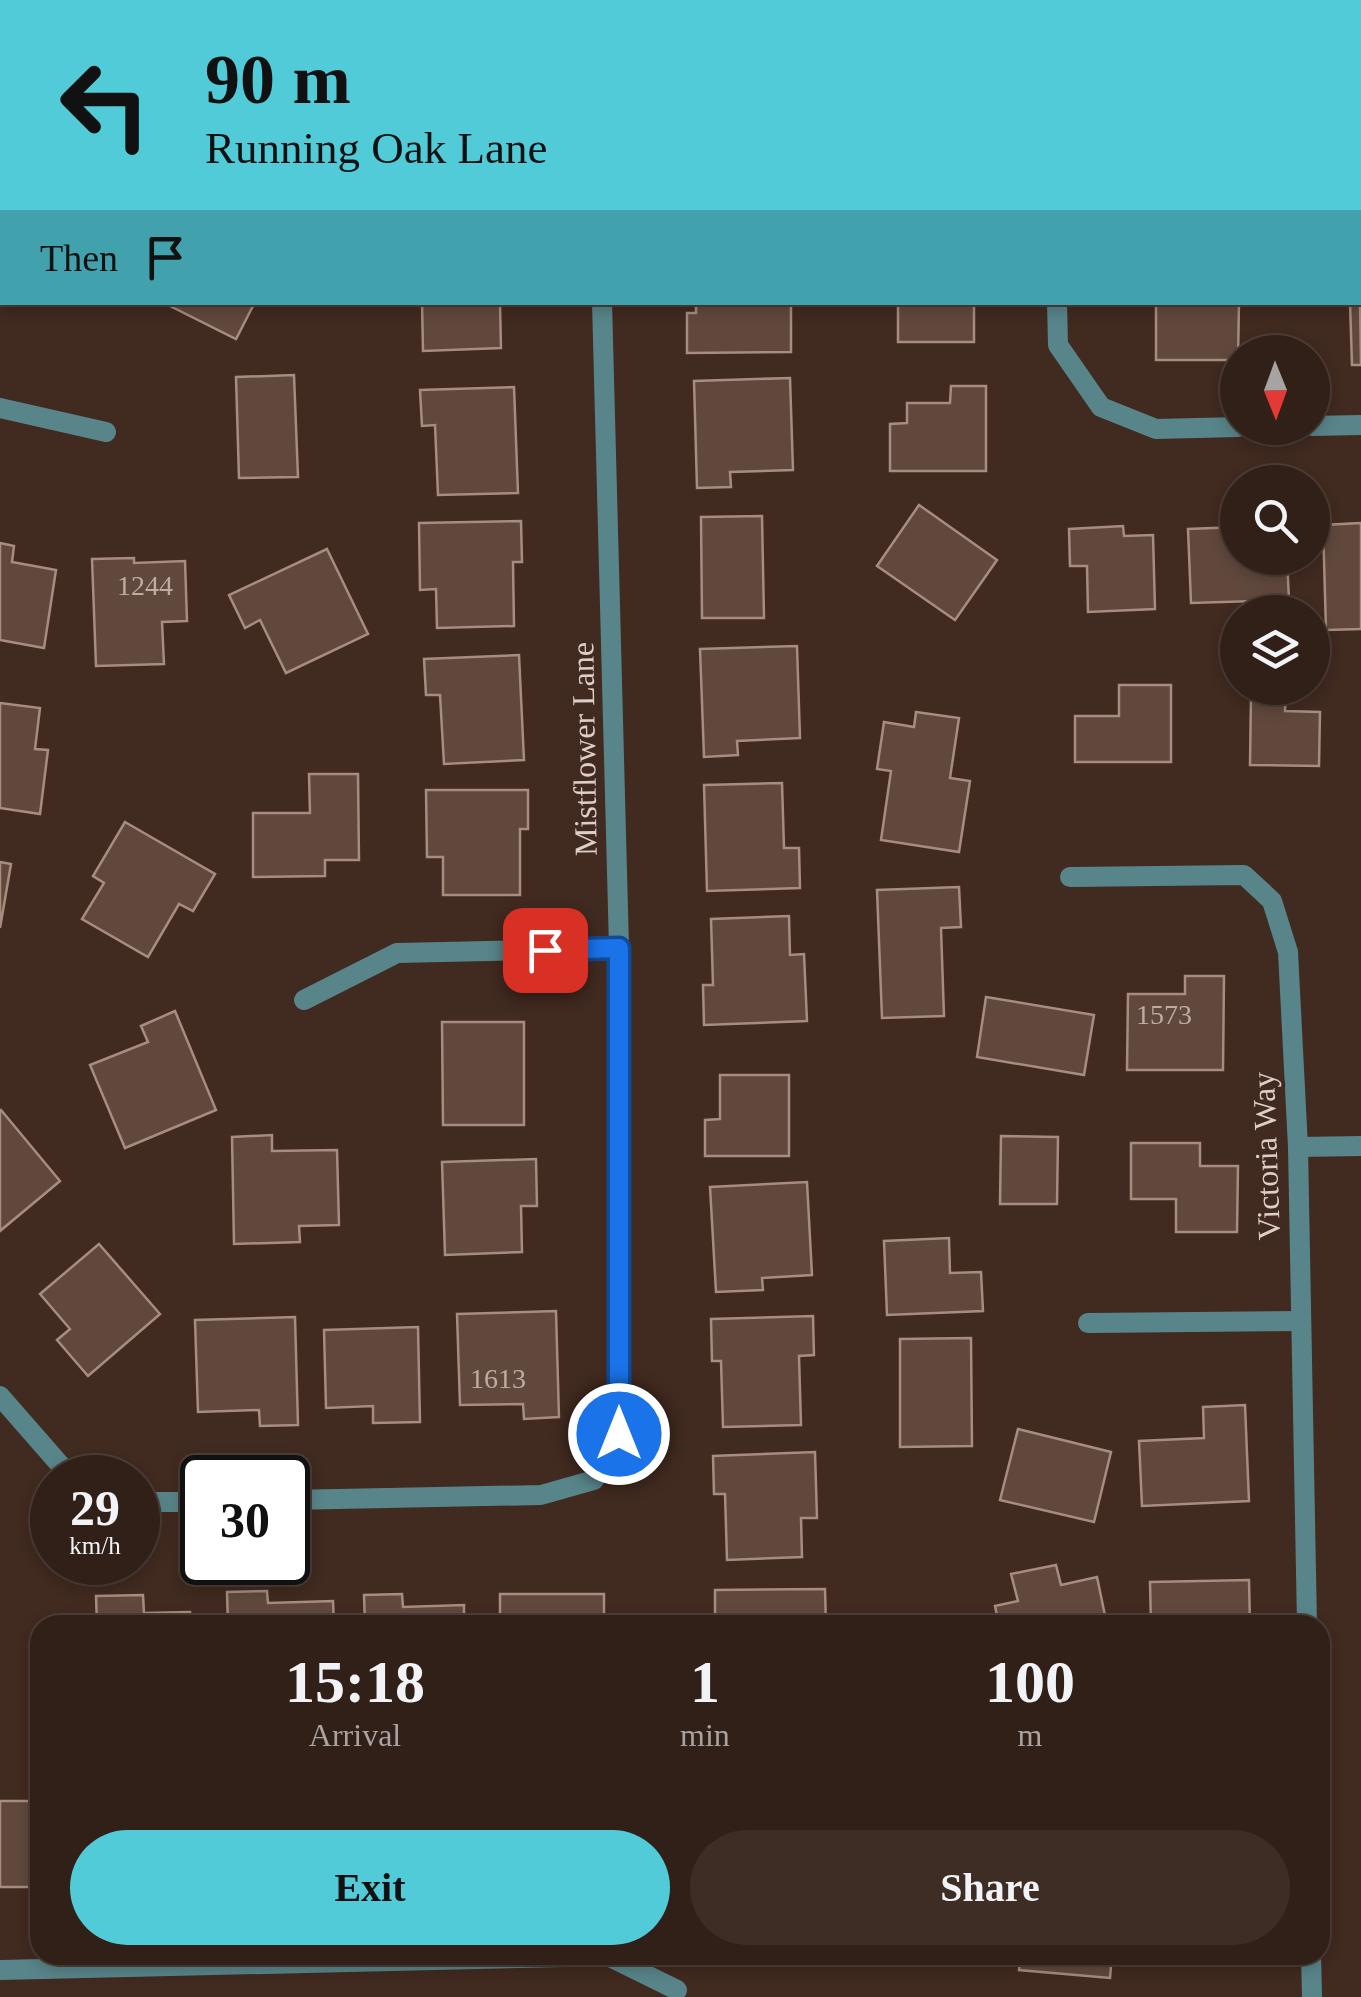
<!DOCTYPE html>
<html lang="en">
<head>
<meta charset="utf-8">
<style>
	body { margin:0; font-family:Georgia,serif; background:#3d2d25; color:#f1f3f6; height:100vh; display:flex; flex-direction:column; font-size:38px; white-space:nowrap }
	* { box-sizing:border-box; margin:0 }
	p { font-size:32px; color:#a8a3a2 }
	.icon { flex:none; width:55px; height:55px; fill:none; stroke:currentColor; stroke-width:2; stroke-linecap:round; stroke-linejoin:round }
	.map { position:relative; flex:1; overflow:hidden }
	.side { position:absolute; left:30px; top:1615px; width:1300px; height:350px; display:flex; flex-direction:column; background:#312018; border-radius:30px; box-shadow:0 5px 15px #0003,0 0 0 2px #4c3e37 }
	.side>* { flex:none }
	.hud { position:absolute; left:0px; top:0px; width:1362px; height:305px; box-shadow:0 5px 15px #0003,0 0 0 2px #4c3e37; background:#52cbd9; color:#111; overflow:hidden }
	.needle { width:65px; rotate:179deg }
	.buttons { position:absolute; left:1220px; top:335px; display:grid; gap:20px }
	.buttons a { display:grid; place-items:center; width:110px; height:110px; border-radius:50%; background:#312018; box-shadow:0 5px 15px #0003,0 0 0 2px #4c3e37; font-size:50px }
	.speed { position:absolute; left:30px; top:1455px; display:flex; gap:20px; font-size:50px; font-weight:700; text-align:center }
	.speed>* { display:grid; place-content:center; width:130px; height:130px; border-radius:50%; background:#312018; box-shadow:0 5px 15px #0003,0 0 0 2px #4c3e37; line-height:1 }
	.speed small { font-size:25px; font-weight:400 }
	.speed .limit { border:5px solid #111; border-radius:15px; background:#fff; color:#111 }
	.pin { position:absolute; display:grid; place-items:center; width:85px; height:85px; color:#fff; margin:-42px; border-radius:20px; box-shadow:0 5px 15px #0006 }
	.me { position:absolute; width:110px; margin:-55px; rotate:0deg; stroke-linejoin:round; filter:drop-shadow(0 0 8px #0008) }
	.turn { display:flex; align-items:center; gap:35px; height:210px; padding:0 40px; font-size:45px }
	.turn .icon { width:130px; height:130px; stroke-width:2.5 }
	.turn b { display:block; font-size:70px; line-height:85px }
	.then { display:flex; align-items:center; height:95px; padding:0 40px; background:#0003; gap:20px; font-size:38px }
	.eta { display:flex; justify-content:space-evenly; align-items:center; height:170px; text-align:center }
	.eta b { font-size:60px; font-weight:700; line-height:70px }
	.action { display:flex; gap:20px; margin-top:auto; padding:20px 40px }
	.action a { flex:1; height:115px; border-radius:60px; background:#52cbd9; color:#111; font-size:40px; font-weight:700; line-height:115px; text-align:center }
	.action a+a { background:#3d2d25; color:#f1f3f6 }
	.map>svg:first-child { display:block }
	.building { fill:#60483d; stroke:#a78c7f; stroke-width:2.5 }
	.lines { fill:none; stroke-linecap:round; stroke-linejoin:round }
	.street { stroke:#58858a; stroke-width:20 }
	.route-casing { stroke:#114b97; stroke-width:25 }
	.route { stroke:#1a73e8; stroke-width:18 }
	.labels { text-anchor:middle; stroke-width:8; stroke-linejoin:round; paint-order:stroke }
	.number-label { font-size:28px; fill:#beaca4 }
	.street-label { font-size:32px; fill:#ddcec7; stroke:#412a20 }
</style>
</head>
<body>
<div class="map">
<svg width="1361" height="1997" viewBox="0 0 1361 1997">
	<rect width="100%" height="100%" fill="#412a20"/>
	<!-- building -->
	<g class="building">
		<polygon points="1360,297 1361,365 1352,365 1350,302 1360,302"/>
		<polygon points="162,302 255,302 236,339"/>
		<polygon points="422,302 508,302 500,303 501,348 423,351"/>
		<polygon points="696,302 791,302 791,352 687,353 687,313 696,313"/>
		<rect x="898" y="302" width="76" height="40"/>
		<polygon points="1156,302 1239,302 1238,360 1156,360"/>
		<polygon points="294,375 298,477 239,478 236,377"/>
		<polygon points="790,378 793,470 730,472 731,487 697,488 694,381"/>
		<polygon points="951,386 986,386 986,471 890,471 890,424 907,423 907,403 950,403"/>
		<polygon points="514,387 518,493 438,495 435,425 422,426 420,390"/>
		<polygon points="919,505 997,560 955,620 877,566"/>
		<polygon points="762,516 764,618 702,618 701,517"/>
		<polygon points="521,521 522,562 513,562 514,626 437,628 436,589 420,590 419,523"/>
		<polygon points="1361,523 1361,629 1326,630 1323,525"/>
		<polygon points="1123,526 1124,536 1153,535 1155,609 1088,612 1087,566 1070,566 1069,529"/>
		<polygon points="1238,527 1238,558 1287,558 1289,600 1191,603 1188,529"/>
		<polygon points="0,543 14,546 12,562 56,570 44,648 0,640"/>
		<polygon points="327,549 368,634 286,673 260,620 245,628 229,595"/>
		<polygon points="134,558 134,563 185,561 187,621 162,622 164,664 96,666 92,559"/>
		<polygon points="797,646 800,738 737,741 738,755 704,757 700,649"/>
		<polygon points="519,655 524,760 444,764 440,695 426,695 424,659"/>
		<polygon points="1119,685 1171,685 1171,762 1075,762 1075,716 1119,716"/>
		<polygon points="1251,695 1286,695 1285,711 1320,712 1319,766 1250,765"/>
		<polygon points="0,703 40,708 35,749 48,750 40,814 0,808"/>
		<polygon points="916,712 959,718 950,778 970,781 959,852 881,840 891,771 877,769 884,722 914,727"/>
		<polygon points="309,774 358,774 359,860 325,860 325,876 253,877 253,813 310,813"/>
		<polygon points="782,783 784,848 799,848 800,888 707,891 704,785"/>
		<polygon points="426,790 528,790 528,829 520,829 520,895 443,895 443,857 427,857"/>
		<polygon points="125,822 215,874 193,911 179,904 148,957 82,919 104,883 93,876"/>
		<polygon points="0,862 11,864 0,928"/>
		<polygon points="959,887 961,927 941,928 944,1016 882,1018 877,890"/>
		<polygon points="789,916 790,955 804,954 807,1021 704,1025 703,985 713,985 711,919"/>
		<polygon points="1185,976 1224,976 1223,1070 1127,1070 1128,994 1185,994"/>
		<polygon points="986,997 1094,1015 1084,1075 977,1057"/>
		<polygon points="175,1011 216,1110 125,1148 90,1065 148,1042 141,1026"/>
		<polygon points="442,1022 524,1022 524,1125 443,1125"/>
		<polygon points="720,1075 789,1075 789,1156 705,1156 705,1120 720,1119"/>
		<polygon points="1,1110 60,1181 0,1231 0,1111"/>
		<polygon points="272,1135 272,1151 337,1150 339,1225 299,1226 300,1242 234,1244 232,1137"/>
		<polygon points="1001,1136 1058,1137 1057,1204 1000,1204"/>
		<polygon points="1131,1143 1200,1143 1200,1166 1238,1166 1237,1232 1176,1232 1176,1199 1131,1199"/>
		<polygon points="536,1159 537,1206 521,1206 522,1252 445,1255 442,1162"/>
		<polygon points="807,1182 812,1275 762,1278 763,1290 716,1292 710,1187"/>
		<polygon points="949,1238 950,1273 981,1272 983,1311 887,1315 884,1241"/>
		<polygon points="99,1244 160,1314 88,1376 57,1340 70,1329 40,1294"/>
		<polygon points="556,1311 559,1417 524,1419 523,1404 460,1405 457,1314"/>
		<polygon points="813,1316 814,1355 799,1356 801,1425 723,1427 721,1361 712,1361 711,1319"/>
		<polygon points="295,1317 298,1425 260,1426 259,1410 198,1412 195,1320"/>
		<polygon points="418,1327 420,1422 373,1423 373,1406 326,1408 324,1330"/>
		<polygon points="971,1338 972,1446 900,1447 900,1339"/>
		<polygon points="1245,1405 1249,1501 1142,1506 1139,1441 1204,1438 1203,1407"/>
		<polygon points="1018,1429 1111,1452 1094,1522 1000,1500"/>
		<polygon points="815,1452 817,1518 801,1518 802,1557 727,1560 725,1494 714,1494 713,1456"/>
		<polygon points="1056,1565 1061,1585 1097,1577 1107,1625 999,1625 995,1606 1018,1601 1011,1574"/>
		<polygon points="1249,1580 1250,1625 1151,1625 1150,1582"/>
		<polygon points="825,1589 826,1625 715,1625 715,1590"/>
		<polygon points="267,1591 268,1603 333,1601 334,1625 228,1625 227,1592"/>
		<polygon points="402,1594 403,1607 464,1605 464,1625 365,1625 364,1595"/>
		<rect x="500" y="1594" width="104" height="31"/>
		<polygon points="143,1595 144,1613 190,1612 191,1625 97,1625 96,1596"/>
		<rect x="0" y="1801" width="34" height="86"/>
		<polygon points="1021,1955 1112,1955 1110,1978 1019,1970"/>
	</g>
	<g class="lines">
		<!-- street -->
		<g class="street">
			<polyline points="592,0 592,2"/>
			<polyline points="1050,0 1050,2"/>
			<polyline points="1057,302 1058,345 1101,407 1156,429 1238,427"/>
			<polyline points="0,408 106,432"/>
			<polyline points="1312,426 1361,425"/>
			<polyline points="1070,877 1244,875 1272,901 1288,952 1298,1147 1307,1625"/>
			<polyline points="304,1000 397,953 619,948"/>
			<polyline points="1298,1147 1361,1146"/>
			<polyline points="1088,1323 1301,1321"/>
			<polyline points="0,1396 69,1475 76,1478"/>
			<polyline points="288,1500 541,1495 594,1480 619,1434 619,948 602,302"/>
			<polyline points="138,1502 202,1502"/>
			<polyline points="1311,1955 1312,1997"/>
			<polyline points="0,1970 608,1956 677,1990"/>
		</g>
	</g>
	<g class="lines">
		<!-- route casing -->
		<g class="route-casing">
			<polyline id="route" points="545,950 619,948 619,1434"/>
		</g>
		<!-- route -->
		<use href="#route" class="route"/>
	</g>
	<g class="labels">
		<!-- number labels -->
		<g class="number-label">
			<text x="145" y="595">1244</text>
			<text x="1164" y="1024">1573</text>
			<text x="498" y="1388">1613</text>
		</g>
		<!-- street labels -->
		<g class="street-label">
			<text transform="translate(584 749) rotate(-91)" y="11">Mistflower Lane</text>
			<text transform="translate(1266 1156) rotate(-92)" y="11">Victoria Way</text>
		</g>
	</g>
</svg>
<div class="buttons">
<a><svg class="needle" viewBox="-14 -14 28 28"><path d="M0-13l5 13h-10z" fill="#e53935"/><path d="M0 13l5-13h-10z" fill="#a8a3a2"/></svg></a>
<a><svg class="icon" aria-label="search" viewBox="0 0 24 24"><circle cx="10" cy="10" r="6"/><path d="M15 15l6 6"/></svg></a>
<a><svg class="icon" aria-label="layers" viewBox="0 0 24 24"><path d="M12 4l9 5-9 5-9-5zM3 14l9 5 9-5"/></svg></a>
</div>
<div class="speed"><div>29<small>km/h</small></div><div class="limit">30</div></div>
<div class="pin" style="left:545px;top:950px;background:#d93025"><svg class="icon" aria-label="arrive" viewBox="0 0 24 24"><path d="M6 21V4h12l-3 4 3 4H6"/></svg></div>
<svg class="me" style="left:619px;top:1434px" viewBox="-20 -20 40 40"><circle r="17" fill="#1a73e8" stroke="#fff" stroke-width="3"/><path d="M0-11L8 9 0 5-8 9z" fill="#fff"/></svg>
<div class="hud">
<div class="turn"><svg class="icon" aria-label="left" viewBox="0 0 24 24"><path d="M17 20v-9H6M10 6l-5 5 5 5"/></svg><div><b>90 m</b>Running Oak Lane</div></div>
<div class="then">Then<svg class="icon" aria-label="arrive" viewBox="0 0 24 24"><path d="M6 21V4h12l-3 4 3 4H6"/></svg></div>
</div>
<section class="side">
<div class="eta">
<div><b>15:18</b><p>Arrival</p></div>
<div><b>1</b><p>min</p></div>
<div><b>100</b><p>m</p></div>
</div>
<div class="action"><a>Exit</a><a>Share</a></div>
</section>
</div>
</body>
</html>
